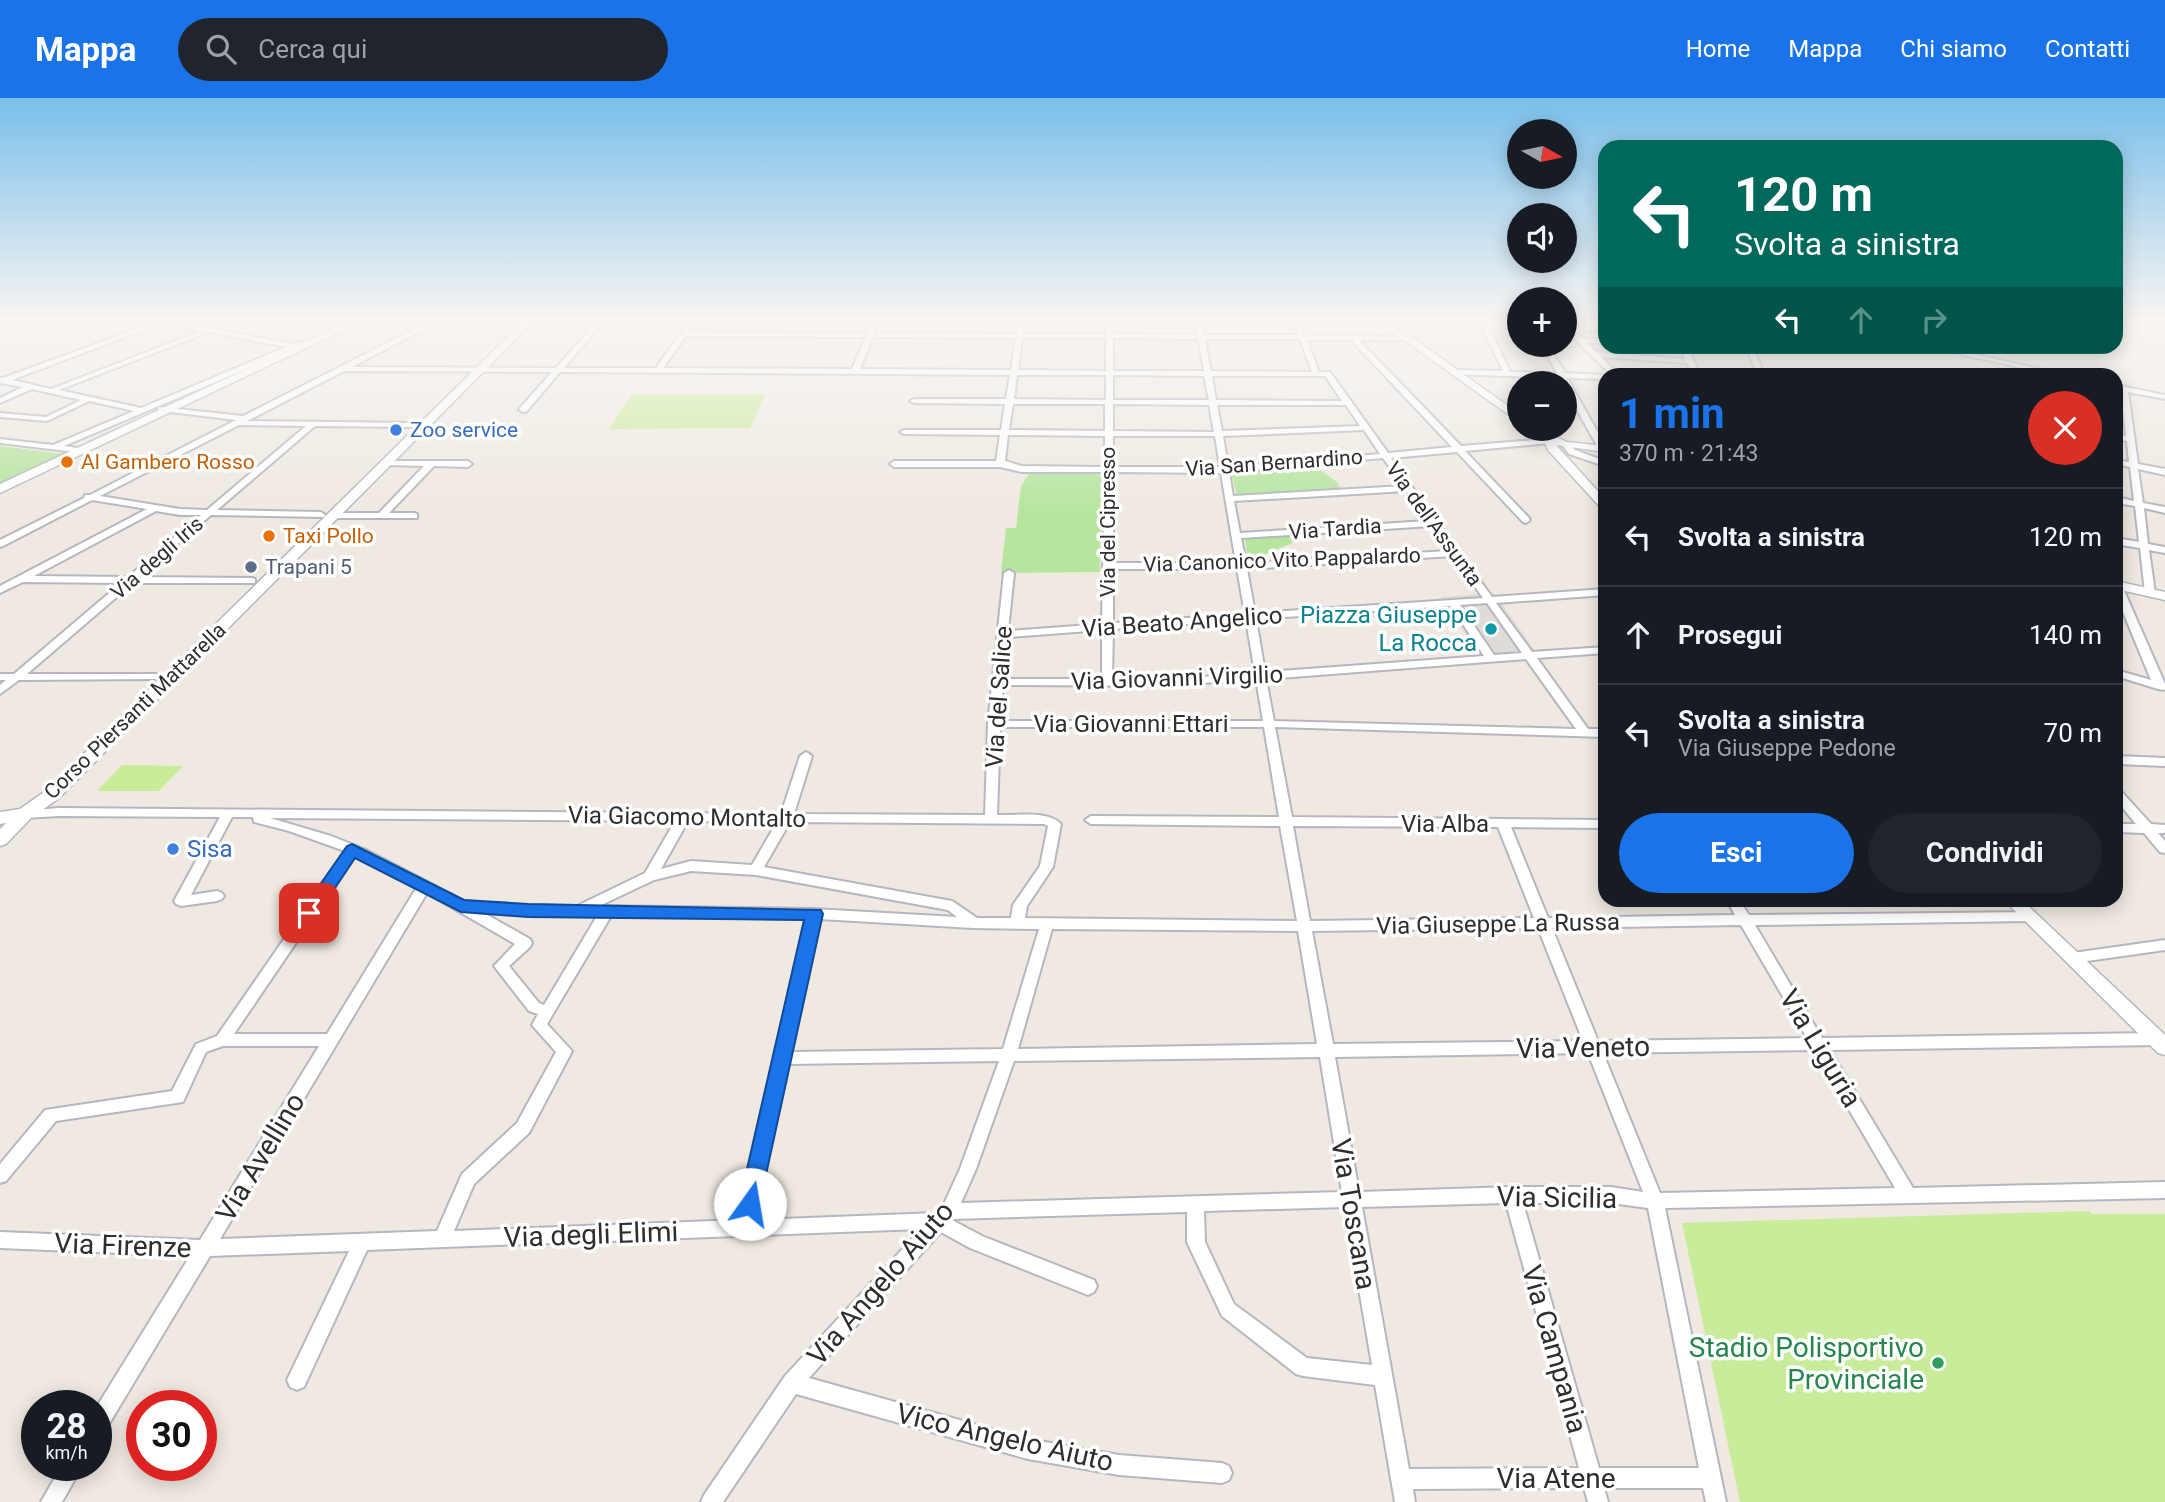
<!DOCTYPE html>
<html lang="it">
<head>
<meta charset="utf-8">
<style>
	body { margin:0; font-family:Roboto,sans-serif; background:#20242c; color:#f1f3f6; height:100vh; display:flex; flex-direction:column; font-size:26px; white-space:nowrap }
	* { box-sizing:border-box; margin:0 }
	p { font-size:23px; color:#9ea1a6 }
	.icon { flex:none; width:38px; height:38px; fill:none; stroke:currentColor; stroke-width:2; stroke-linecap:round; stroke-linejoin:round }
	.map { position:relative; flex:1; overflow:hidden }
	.sheet { position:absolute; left:1598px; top:270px; width:525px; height:539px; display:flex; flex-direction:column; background:#171b24; border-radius:21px; box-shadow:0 4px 18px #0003 }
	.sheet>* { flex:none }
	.guide { position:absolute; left:1598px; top:42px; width:525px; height:214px; border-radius:21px; box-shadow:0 4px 18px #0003; background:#00695c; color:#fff; overflow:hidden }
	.needle { width:46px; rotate:99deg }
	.buttons { position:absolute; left:1507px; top:21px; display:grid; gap:14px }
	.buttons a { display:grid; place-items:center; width:70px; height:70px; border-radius:50%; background:#171b24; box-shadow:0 4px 18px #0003; font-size:35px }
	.speed { position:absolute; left:21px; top:1292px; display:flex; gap:14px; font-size:35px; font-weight:700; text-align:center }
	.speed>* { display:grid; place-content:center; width:91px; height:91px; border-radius:50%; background:#171b24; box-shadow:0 4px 18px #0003; line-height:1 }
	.speed small { font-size:18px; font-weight:400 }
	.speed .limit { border:10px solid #d22; background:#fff; color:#111 }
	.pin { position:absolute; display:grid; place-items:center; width:60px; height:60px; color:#fff; margin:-30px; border-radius:14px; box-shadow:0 4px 10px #0006 }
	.me { position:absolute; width:77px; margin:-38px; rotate:13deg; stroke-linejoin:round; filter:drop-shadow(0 0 5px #0008) }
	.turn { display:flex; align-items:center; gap:24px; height:147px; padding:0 21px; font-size:32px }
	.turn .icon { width:91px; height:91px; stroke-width:2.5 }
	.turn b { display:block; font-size:49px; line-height:60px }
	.lanes { display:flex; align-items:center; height:66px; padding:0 21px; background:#0003; justify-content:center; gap:35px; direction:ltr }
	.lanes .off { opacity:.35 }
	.round { display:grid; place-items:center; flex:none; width:74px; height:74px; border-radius:37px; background:#20242c }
	.overview { display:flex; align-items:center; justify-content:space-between; height:119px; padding:0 21px }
	h1 { font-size:42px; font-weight:700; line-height:52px; color:#1a73e8 }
	.cta { display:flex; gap:14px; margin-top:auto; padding:14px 21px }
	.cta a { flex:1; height:80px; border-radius:42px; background:#1a73e8; color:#fff; font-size:28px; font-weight:700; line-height:80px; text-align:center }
	.cta a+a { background:#20242c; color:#f1f3f6 }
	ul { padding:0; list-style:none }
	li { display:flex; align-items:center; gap:21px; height:98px; padding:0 21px; border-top:2px solid #363941 }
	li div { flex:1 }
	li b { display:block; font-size:26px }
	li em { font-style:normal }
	header { display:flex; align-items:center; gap:42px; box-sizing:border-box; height:98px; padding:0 35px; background:#1a73e8; color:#fff }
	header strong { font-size:33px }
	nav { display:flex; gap:38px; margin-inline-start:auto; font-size:24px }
	.search { width:490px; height:63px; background:#20242c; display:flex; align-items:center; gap:18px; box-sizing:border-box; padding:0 24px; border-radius:38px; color:#9ea1a6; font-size:26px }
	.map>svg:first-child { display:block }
	.green { fill:#b6e59e }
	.pitch { fill:#c9ec9a }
	.plaza { fill:#dfdcd8 }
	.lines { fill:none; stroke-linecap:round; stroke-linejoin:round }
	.minor-casing { stroke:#b4b7c1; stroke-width:4 }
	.tertiary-casing { stroke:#b4b7c1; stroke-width:3 }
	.secondary-casing { stroke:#b4b7c1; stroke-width:3 }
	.minor { fill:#fff; fill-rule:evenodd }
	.tertiary { fill:#fff; fill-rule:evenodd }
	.secondary { fill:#fff; fill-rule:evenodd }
	.route { fill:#1a73e8; stroke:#114b97; stroke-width:2 }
	.shop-dot { fill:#3f7fe0; stroke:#fff; stroke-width:2.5 }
	.food-dot { fill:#e8710a; stroke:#fff; stroke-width:2.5 }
	.service-dot { fill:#5c6f8a; stroke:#fff; stroke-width:2.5 }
	.culture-dot { fill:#0f9aa8; stroke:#fff; stroke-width:2.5 }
	.leisure-dot { fill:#2e9e5b; stroke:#fff; stroke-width:2.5 }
	.labels { text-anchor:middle; stroke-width:7; stroke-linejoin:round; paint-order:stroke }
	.far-shop-label { font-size:21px; fill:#366cbe; stroke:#fff; text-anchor:start }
	.far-food-label { font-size:21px; fill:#c56008; stroke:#fff; text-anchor:start }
	.far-street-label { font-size:21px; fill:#2e2e2e; stroke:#fff }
	.far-service-label { font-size:21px; fill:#4e5e75; stroke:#fff; text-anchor:start }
	.culture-label { font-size:24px; fill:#0d838f; stroke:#fff; text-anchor:end }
	.street-label { font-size:24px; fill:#2e2e2e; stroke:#fff }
	.shop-label { font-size:24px; fill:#366cbe; stroke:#fff; text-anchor:start }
	.near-street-label { font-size:28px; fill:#2e2e2e; stroke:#fff }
	.near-leisure-label { font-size:28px; fill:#27864d; stroke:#fff; text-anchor:end }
</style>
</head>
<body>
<header>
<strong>Mappa</strong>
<div class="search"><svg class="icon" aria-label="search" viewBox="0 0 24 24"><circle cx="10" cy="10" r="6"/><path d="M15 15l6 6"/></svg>Cerca qui</div>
<nav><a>Home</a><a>Mappa</a><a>Chi siamo</a><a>Contatti</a></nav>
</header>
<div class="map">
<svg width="2165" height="1404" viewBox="0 0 2165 1404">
	<rect width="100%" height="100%" fill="#efe9e1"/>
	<!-- green -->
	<g class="green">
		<polygon points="0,348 64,356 0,386"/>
		<polygon points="1315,368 1338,385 1340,392 1237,398 1231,375"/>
		<polygon points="1031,373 1102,374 1100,474 1001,475 1006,430 1016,430 1021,388"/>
		<polygon points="1313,436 1248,464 1245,441"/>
	</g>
	<!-- pitch -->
	<g class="pitch">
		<polygon points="632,296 765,296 750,330 609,331"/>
		<polygon points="122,667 183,668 159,693 97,693"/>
		<polygon points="2089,1113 2091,1116 2165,1116 2165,1404 1740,1404 1682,1125"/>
	</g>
	<!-- plaza -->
	<g class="plaza">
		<polygon points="91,220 167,220 174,222 139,234 83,223"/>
		<polygon points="1494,495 1542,562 1485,566 1441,499"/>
	</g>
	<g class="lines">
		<!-- minor casing -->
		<g class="minor-casing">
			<g id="minor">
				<polygon points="0,220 5,220 0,223"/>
				<path d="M92,220L164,222L293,246L314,242L317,244L296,250L64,348L84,351V355L0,345V341L53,347L134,313L89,303L47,323L0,319V315L46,319L81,302L32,291L0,305V300L23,289L0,285V280H3L153,225ZM160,226L201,233L51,291L12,282ZM209,234L286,249L141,310L59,292Z"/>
				<path d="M436,220H445L352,269L556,270L600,220H607L564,270H656L691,220H698L689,234L867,235L874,220H880L874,235L1016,236L1019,220H1025L1023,236H1106L1107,220H1113V236L1198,237L1195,220H1201L1204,237H1298L1292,220H1298L1305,237L1409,239V241L1407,242H1359L1461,348L1549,341L1553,343L1549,345L1465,353L1529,420L1530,422L1526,425L1523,424L1457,354L1391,360L1492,499L1605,491V497L1496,505L1532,554L1605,549V555L1537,560L1588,631H1605V639L1275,629L1292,719L1605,722V730L1511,729L1548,820L1735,817L1727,802H1739L1749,817L2034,814L2036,818L2034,822L2029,823L1755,827L1822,940L2157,935L2162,937L2165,941L2162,945L2157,947L1830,952L1913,1090L2165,1084V1100L1665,1110L1726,1404H1706L1703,1390H1604L1608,1404H1588L1584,1390L1413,1391L1415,1404H1395L1375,1287L1303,1278L1296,1276L1222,1218L1187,1144V1114L953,1121L952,1122L982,1138L1094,1182L1097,1188L1094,1194L1088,1197L970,1150L941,1134L809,1280L1028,1341L1119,1357L1222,1365L1229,1368L1232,1375L1229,1382L1222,1385L1119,1377L1028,1361L796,1296L723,1404H701L704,1397L785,1278L921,1131L367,1152L304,1289L297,1292L290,1289L287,1282L349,1153L210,1158L103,1336L96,1339V1310L190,1158L0,1150V1134L200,1142L319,948H223L206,954L183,1004L56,1023L6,1083L0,1085V1066L45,1012L172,993L196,946L217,938L345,753L289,733L254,724L253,719H232L191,797L217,793L222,795L224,798L222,801L217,803L181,808L176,806L174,803L220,719L59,718L25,720L19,716L21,713L59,710L781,716L800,658L806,654L812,658L794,716L985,717L988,626L1004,475L1009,472L1014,475L1008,533L1102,526L1105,374H1022L1000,369H894L890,366L894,363H996L1000,337L904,336L900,334L904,332H1001L1005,306L914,305L910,303L914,301H1006L1010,277L560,274L526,314H523L519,312L520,310L552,274L344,273L247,323L413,325L417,327L416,329L315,328L217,412L321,414L325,417L324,419L211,417L139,479L252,480L255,481V485H133L27,576H155L159,577L160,579L159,581L19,582L0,596V587L6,582H0V576H14L121,485L23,484L0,495V488L147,411L92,402L3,448L0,449V442L84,400L85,397H90L236,322L162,313L158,311L159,309L243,318ZM686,238L866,239L852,271L663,270ZM873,239L1016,240L1011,272L860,271ZM1022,240H1106V273L1018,272ZM1113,240L1198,241L1204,273H1113ZM1205,241H1300L1312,274L1211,273ZM1307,242H1351L1452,349L1388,355L1330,274H1319ZM1017,277H1106V302L1014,301ZM1113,277L1204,278L1209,302H1113ZM1212,278H1325L1342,303L1216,302ZM1013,306H1105V333L1009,332ZM1113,306L1209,307L1214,334L1113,333ZM1217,307H1346L1360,328L1222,333ZM239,327L306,328L207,412L180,411L100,398ZM1364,332L1380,356L1228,369L1223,338ZM1008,337L1105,338V369L1022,368L1005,363ZM1113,338H1215L1220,369H1113ZM1383,360L1403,388L1233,398L1229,374ZM1113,374L1221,375L1236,465H1113ZM1407,393L1428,423L1240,435L1234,403ZM156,413L180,417H201L128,479L34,478ZM1432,428L1449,453L1246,465L1241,440ZM1453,458L1483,500L1255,515L1247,471ZM1113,471H1237L1245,516L1113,525ZM1487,505L1522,555L1494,557L1460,507ZM1451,508L1484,558L1265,574L1256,521ZM1246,522L1255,575L1163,582L1112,581L1113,531ZM1102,532V581H1004L1008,539ZM1526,561L1576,631L1274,623L1266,581ZM1256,581L1263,623H1000L1003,587L1163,588ZM1000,629H1264L1279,719L1091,718L1085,722L1091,726L1280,728L1297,823L1025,820L1027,808L1053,769L1061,726C1047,712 1017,718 997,717ZM270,720L675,723L645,775L577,808L511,807L464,803L366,752L331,738ZM688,723L777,724L752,767L691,763L661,771ZM790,724L1044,726L1048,728L1040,768L1013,807L1011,820H977L952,803L764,769ZM1293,728L1498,729L1534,820L1310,823ZM355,758L417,789L327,936H234ZM691,773L756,777L948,812L957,819L814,811L599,808L654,782ZM427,795L515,846L494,868L529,913L538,916L532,927L556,954L517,1025L462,1076L437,1133L220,1141ZM484,815L597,818L544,907L539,905L509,868L530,849L532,845L530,841ZM611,818L806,821L737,1122L454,1133L474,1086L529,1035L572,953L547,926ZM820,821L973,830L1039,831L1003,951L791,954ZM1741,827L1807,940L1598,943L1552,830ZM1538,830L1583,943L1333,946L1312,833ZM1052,831L1298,833L1317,946L1018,951ZM1814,952L1895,1090L1660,1095L1603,955ZM1588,955L1643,1094L1611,1089H1512L1359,1094L1335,959ZM1320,959L1342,1094L961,1105L976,1071L1014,963ZM999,963L960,1071L943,1108L936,1115L754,1122L788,966ZM1506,1105L1579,1370L1409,1371L1362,1109ZM1523,1105H1611L1648,1110L1699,1370H1599ZM1345,1109L1372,1267L1307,1260L1234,1206L1205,1144L1204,1113Z"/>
				<polygon points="1389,220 1411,220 1377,226 1374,224"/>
				<polygon points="1478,220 1485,220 1510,274 1557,275 1542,247 1548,247 1565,275 1605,277 1605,281 1567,280 1605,347 1605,353 1599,351 1564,289 1564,285 1560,280 1453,276 1452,274 1456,272 1503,273"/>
				<polygon points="2118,220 2132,220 2165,228 2165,232"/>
				<polygon points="1605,228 1605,232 1575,234 1583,241 1605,241 1605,245 1587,245 1596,254 1685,261 1681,248 1688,248 1699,276 1692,276 1687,265 1601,259 1618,276 1610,276 1568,234 1564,234 1565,230"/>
				<polygon points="1745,248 1752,248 1764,276 1758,276"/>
				<polygon points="1923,248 1938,248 2062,276 2050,276"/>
				<polygon points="2116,287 2165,297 2165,301 2128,294 2138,366 2165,371 2165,377 2138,371 2143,405 2165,409 2165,415 2144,410 2148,446 2165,449 2165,455 2149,452 2155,495 2150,498 2145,495 2140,450 2116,446 2116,440 2139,444 2135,408 2116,405 2116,399 2134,403 2130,369 2116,366 2116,362 2129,364 2127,343 2116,341 2116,337 2126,338 2121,292 2116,291"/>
				<polygon points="1564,346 1570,346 1575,352 1605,363 1605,368 1569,356 1563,348"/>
				<polygon points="384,363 468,363 472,366 468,369 434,368 389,415 414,415 417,416 417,420 331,420 331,416 334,415 379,415 424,368 387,367 383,365"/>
				<polygon points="2116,485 2122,488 2165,586 2165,592 2158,591 2116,578 2116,572 2151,582 2116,497"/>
				<polygon points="2116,658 2165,660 2165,668 2116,666"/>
				<polygon points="2116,691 2120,692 2151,726 2165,727 2165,735 2158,735 2165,743 2165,755 2160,754 2144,735 2116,734 2116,726 2136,726 2116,702"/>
				<polygon points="2165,842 2165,852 2073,865 2068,864 2066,860 2068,856 2073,855"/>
				<polygon points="62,1367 83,1367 62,1404 41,1404"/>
			</g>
		</g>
		<!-- tertiary casing -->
		<g class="tertiary-casing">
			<g id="tertiary">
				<polygon points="1366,220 1377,220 1410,238 1519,316 1519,324 1404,242"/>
				<polygon points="1527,331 1539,331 1567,344 1605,348 1605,354 1556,347 1605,401 1605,411 1601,410 1548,352 1544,343"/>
				<polygon points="2116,483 2165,494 2165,502 2116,491"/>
				<polygon points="2004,802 2022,802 2165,937 2165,957 2158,955"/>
			</g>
		</g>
		<!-- secondary casing -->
		<g class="secondary-casing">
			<g id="secondary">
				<polygon points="356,220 369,220 0,395 0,386"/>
				<polygon points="527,220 537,220 59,700 31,720 6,746 0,748 0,731 6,725 0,726 0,714 20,711 47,692"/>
			</g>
		</g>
		<!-- minor -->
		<use href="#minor" class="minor"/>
		<!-- tertiary -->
		<use href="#tertiary" class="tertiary"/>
		<!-- secondary -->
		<use href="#secondary" class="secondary"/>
	</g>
	<!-- sky -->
	<linearGradient id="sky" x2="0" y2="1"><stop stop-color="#7abfeb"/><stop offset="0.53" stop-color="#f8f5f2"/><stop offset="1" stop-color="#f8f5f2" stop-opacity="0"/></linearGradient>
	<rect width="2165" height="417" fill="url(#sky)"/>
	<!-- route -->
	<polygon class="route" points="352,746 464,802 528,806 821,812 823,816 758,1113 750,1116 742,1113 739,1106 804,822 528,819 461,814 355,760 315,820 303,820 300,815 303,811 347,748"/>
	<!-- markers -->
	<g class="shop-dot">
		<circle cx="396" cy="332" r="7"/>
		<circle cx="173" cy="751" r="7"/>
	</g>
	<g class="food-dot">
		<circle cx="67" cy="364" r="7"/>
		<circle cx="269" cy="438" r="7"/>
	</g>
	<circle class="service-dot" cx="251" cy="469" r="7"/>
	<circle class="culture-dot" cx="1491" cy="531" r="7"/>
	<circle class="leisure-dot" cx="1938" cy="1265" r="7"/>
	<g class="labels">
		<!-- far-shop labels -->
		<g class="far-shop-label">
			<text x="410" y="339">Zoo service</text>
		</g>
		<!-- far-food labels -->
		<g class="far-food-label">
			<text x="81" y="371">Al Gambero Rosso</text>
			<text x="283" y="445">Taxi Pollo</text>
		</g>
		<!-- far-street labels -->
		<g class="far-street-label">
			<text transform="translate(1274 365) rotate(-4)" y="7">Via San Bernardino</text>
			<text transform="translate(1108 424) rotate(-90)" y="7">Via del Cipresso</text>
			<text transform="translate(1434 426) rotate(54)" y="7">Via dell'Assunta</text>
			<text transform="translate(1335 431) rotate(-4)" y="7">Via Tardia</text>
			<text transform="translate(157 460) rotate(-41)" y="7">Via degli Iris</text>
			<text transform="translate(1282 462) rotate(-2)" y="7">Via Canonico Vito Pappalardo</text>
			<text transform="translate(135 613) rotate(-44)" y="7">Corso Piersanti Mattarella</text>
		</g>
		<!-- far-service labels -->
		<g class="far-service-label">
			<text x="265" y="476">Trapani 5</text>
		</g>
		<!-- culture labels -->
		<g class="culture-label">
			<text x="1477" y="525">Piazza Giuseppe<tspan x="1477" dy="28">La Rocca</tspan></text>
		</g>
		<!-- street labels -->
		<g class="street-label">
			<text transform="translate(1182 524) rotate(-4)" y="8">Via Beato Angelico</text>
			<text transform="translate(1177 580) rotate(-2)" y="8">Via Giovanni Virgilio</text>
			<text transform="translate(999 599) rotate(-86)" y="8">Via del Salice</text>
			<text x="1131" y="634">Via Giovanni Ettari</text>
			<text transform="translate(687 719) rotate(1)" y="8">Via Giacomo Montalto</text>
			<text x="1445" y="734">Via Alba</text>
			<text transform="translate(1498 826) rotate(-1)" y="8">Via Giuseppe La Russa</text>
		</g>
		<!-- shop labels -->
		<g class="shop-label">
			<text x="187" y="759">Sisa</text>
		</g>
		<!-- near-street labels -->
		<g class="near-street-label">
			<text transform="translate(1583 949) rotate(-1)" y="10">Via Veneto</text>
			<text transform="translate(1821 950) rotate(59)" y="10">Via Liguria</text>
			<text transform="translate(260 1059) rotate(-59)" y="10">Via Avellino</text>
			<text transform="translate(1557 1099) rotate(1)" y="10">Via Sicilia</text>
			<text transform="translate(1354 1116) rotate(80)" y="10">Via Toscana</text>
			<text transform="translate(591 1136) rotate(-2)" y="10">Via degli Elimi</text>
			<text transform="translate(123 1147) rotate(2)" y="10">Via Firenze</text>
			<text transform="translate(880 1185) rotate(-49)" y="10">Via Angelo Aiuto</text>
			<text transform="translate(1555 1251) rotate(74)" y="10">Via Campania</text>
			<text transform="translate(1005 1339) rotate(13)" y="10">Vico Angelo Aiuto</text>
			<text x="1556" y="1390">Via Atene</text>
		</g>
		<!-- near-leisure labels -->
		<g class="near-leisure-label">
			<text x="1924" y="1259">Stadio Polisportivo<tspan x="1924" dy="32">Provinciale</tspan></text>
		</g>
	</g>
</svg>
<div class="buttons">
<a><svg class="needle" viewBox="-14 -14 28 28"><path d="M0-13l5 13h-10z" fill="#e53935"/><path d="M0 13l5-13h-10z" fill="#9ea1a6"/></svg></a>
<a><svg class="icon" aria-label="sound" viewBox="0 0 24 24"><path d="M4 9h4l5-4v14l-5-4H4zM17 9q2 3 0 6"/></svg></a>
<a>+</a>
<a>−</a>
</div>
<div class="speed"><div>28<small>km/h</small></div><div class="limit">30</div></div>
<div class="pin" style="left:309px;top:815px;background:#d93025"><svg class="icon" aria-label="arrive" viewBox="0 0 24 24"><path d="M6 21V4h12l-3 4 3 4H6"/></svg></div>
<svg class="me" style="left:750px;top:1106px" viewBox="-20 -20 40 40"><circle r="19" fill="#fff"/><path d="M0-13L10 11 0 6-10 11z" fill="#1a73e8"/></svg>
<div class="guide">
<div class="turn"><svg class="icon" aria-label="left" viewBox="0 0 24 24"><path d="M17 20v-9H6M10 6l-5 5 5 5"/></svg><div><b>120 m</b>Svolta a sinistra</div></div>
<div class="lanes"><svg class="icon" aria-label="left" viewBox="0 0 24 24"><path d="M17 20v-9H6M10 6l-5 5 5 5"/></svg><svg class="icon off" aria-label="ahead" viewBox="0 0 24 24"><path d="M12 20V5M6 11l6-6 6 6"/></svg><svg class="icon off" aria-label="right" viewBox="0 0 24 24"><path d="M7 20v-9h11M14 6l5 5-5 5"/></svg></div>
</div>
<section class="sheet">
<div class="overview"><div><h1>1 min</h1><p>370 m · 21:43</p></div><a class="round" style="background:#d93025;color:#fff"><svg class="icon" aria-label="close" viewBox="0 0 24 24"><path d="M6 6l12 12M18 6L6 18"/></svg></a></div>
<ul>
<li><svg class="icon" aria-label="left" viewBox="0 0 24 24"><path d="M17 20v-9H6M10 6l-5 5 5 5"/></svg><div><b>Svolta a sinistra</b></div><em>120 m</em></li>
<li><svg class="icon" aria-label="ahead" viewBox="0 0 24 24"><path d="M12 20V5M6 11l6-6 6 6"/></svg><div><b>Prosegui</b></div><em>140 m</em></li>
<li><svg class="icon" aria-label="left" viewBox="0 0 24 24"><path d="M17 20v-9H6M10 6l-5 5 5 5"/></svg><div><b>Svolta a sinistra</b><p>Via Giuseppe Pedone</p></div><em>70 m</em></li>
</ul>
<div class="cta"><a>Esci</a><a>Condividi</a></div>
</section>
</div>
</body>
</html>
